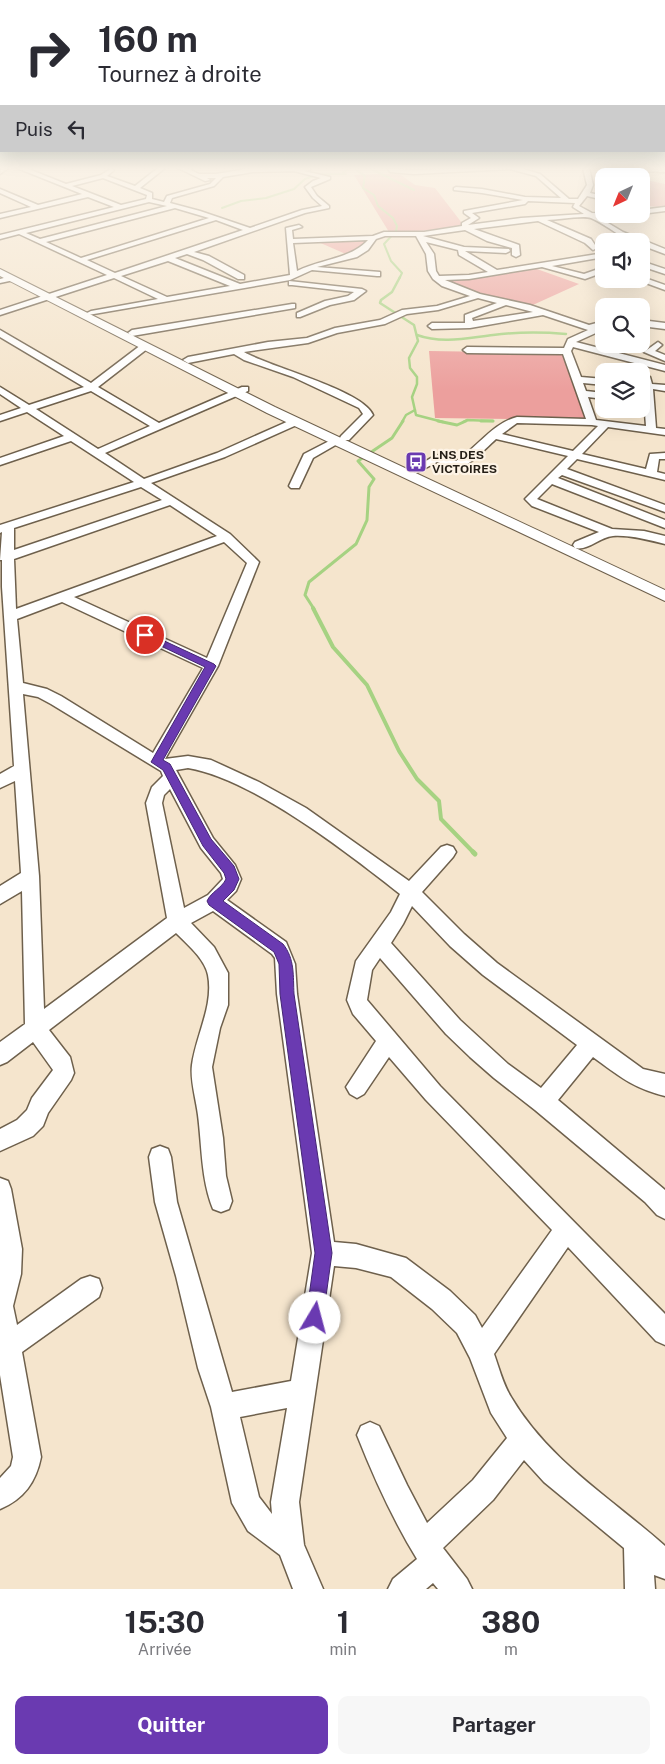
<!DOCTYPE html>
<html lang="fr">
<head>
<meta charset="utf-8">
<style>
	body { margin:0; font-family:"Public Sans",sans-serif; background:#f7f7f7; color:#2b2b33; height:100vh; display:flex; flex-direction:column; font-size:19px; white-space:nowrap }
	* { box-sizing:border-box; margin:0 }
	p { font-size:16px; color:#7c7c81 }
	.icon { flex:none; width:28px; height:28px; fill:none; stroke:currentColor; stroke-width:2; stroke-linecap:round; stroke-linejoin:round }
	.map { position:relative; height:1589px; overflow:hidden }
	.sheet { display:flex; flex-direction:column; background:#fff; flex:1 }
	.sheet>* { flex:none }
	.banner { position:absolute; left:0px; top:0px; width:665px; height:152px; box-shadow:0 5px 20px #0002; background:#fff; color:#2b2b33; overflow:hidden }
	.needle { width:32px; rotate:223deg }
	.tools { position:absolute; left:595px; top:168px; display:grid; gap:10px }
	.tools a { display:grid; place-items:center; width:55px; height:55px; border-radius:10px; background:#fff; box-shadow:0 5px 20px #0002; font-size:25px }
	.pin { position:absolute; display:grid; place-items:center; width:42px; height:42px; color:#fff; margin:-21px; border:2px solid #fff; border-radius:50%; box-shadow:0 1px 5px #0007 }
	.me { position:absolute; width:55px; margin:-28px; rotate:8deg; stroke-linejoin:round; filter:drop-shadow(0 0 4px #0008) }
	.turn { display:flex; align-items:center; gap:18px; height:105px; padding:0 15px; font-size:22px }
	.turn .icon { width:65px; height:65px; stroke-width:2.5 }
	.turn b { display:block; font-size:35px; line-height:42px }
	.then { display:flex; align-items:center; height:48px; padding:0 15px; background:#0003; gap:10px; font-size:19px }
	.eta { display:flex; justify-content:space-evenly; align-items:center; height:85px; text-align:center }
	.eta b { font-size:30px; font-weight:700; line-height:35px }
	.button { display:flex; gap:10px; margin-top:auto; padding:10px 15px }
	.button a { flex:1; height:58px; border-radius:10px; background:#6a3ab1; color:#fff; font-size:20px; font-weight:700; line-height:58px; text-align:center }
	.button a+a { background:#f7f7f7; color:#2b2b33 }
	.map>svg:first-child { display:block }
	.green { fill:#ec9f9d }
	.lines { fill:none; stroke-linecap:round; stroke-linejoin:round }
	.stream-far4 { stroke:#a6d282; stroke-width:2 }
	.stream-far3 { stroke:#a6d282; stroke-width:2.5 }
	.stream-far2 { stroke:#a6d282; stroke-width:3 }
	.stream-far1 { stroke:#a6d282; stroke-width:4 }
	.stream { stroke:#a6d282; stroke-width:5 }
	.minor-casing { stroke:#6e604c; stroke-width:3 }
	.tertiary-casing { stroke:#6e604c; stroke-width:2 }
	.minor { fill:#fff; fill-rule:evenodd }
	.tertiary { fill:#fff; fill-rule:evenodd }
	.route { fill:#6a3ab1; stroke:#452673 }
	.labels { text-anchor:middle; stroke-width:4.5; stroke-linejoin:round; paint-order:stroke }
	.far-poi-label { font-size:12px; font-weight:bold; fill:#241e16; stroke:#fdf3e5; text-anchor:start }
</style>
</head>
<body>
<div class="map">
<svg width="665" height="1589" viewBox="0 0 665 1589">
	<rect width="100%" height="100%" fill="#f5e5cd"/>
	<!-- green -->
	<g class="green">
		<polygon points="398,173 415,185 435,188 465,227 444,230 389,232 354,175"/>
		<polygon points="641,179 665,184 665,208 641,205"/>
		<polygon points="363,239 367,243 348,255 316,241"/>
		<polygon points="534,268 579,284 524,309 441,280"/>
		<polygon points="429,351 567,353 591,420 435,418"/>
	</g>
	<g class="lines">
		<!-- stream-far4 -->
		<g class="stream-far4">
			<polyline points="369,168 414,190"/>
			<polyline points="356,170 365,176 363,188 374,195 378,206 393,218 397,226 396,231 384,244 391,261 402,273 399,279"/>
			<polyline points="222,208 241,201 266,198 294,189 305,179 319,174 346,174 343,172 351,168"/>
		</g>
		<!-- stream-far3 -->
		<g class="stream-far3">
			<polyline points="400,277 392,292 381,300 380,303 414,325 418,341 409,358 410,368 417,377 417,384 412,397 416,415 443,422"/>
			<path d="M417,335C442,344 467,338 493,335C517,332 542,332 566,334"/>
			<polyline points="402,422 406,415 415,410"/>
			<polyline points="463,422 467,420 493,421"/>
		</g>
		<!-- stream-far2 -->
		<g class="stream-far2">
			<polyline points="438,421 457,425 466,421"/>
			<polyline points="481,421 493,421"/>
			<polyline points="314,609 305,595 309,582 356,544 367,520 369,487 374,479 358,461 392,438 403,421"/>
		</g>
		<!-- stream-far1 -->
		<polyline class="stream-far1" points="313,608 333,647 367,685 399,751 417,779 439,801 441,819 474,853"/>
		<!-- stream -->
		<polyline class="stream" points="473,852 475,854"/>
		<!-- minor casing -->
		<g class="minor-casing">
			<g id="minor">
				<polygon points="1,168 8,168 0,174"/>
				<path d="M17,168H26L66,184L101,175L112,168L114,170L107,176L135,186L158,168H165L140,188L152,193V199L164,202L167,196L210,184L216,178H207L210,180L205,181L178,168H187L199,174H216L252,168H311L310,170L304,171L330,177V179L311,187L317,196L329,206V208L305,213L194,252L209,256L244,275V279H238L203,260L187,254L175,258L240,284L290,275L286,228L299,225L302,227L292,230L293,239L373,236L384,232H424L462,226V223L471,218L464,213V211L523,200L482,193L454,190V188L456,187L482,189L525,197L561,198L536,176L510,169L414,174L390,172L388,169L414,170L520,168L540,174L569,199H578L587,185L583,168H589L593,185L590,193L604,196V200L587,196L579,206L592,213L614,214L611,216L598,217L623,232L665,249V254L641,245V241C622,241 608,225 591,218C582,215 558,220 547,220L591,239L597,248L593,250L585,243L538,221L474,229L519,245L520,255L516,257L512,255V248L487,241L465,230L423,236L464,247L509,249L510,251L506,253L465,251L497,270L604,253V257L552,266L584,274L604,267V272L585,279L542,267L469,279L445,280L480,294L530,305L589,325L604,321V326L597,328L599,330L598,332L576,342L665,365V371L573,347L571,351L581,377L604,379V385L583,383L586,391L604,393V399L588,397L596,420L646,426L643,388H641L644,377H650L652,384L665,385V391L653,389L656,428L665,429V435L608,427L582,454L646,469L650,454L665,453V459H659L657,472L665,474V480L577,459L567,469L665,505V512L562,475L558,478L665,520V528L552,484L537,499L612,529L644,531L665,536V544C649,540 630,535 613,536C600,537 588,551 575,548L573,545L575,542L599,532L532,506L525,499L568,456L496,439C488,446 468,468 457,468C451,468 443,464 437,462L416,473L411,470L436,455L456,461C477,448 493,423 517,417L586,419L563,354L467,353L463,350L467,347L564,348L568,339L588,330L543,315L470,328L432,329L428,326L432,323H465V315L497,303L478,298L438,310L407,314L385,324L337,333L308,343L244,352C269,367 363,390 373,415L349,440H341L340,438L341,436L363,414L359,408L293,377L244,360L234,354L188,363L183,360L188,357L268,342L307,338L335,328L380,320L402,310L437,306L470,296L442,286L433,279L428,271L426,254L416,236H385L376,239L368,250L357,257L317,267L380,272V276H377L312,270L290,280L88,315L87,313L91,311L158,299L114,278L0,315V310L107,275L19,234L0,239V235L114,207L88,197L0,218V214L31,207L0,193V189L38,205L82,194ZM294,171L321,178L313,181L305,187L313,198L322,206L302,210L250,228L200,211L170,203L172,198L214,186L223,177L253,172ZM103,178L147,195L146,199L121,205L72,186ZM528,201L575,203L573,207L584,214L521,218L468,225L479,218L472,213L525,204ZM149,202L167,206L40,239L26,233ZM175,208L209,218L81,258L46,242ZM216,220L243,230L115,273L87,260ZM368,240C351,259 321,259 297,271L293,243ZM426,242L458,250L459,255L488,272L469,275L439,276L436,271L434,254ZM168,261L230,286L167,297L121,276ZM506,305L533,312L473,321L472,318ZM517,423L592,425L598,426L573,451L502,434Z"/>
				<polygon points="614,168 665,168 665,172 617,170"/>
				<polygon points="665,207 665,211 641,214 640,214 641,210"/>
				<polygon points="641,261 665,269 665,274 641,266"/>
				<polygon points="11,276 15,278 14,280 0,283 0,279"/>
				<polygon points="642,277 665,285 665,290 635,279"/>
				<polygon points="289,281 362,289 366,291 354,300 330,305 300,317 297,317 297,313 325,301 348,296 354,292 292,285 289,285"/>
				<polygon points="292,304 295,304 295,308 132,336 128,333 132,330"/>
				<polygon points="641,320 665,323 665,329 641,326"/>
				<path d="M0,330L91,383L141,345H147V349L98,387L159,423L242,387H248V391L105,453L144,479L217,453L291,420H299V424L225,457L151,483L230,534L259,562L218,666L165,759L188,756L211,760L259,782L306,808L409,881L441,847L447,845L453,847L456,852L453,857L422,892L464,934L497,963L643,1069L665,1074V1096C633,1088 619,1076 593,1057L558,1100L665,1190V1219L657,1215L645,1202L535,1110L494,1078L470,1057L446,1034L380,958L372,970L367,1000L440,1086L665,1314V1345L656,1341L568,1247L494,1354C499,1368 503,1384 511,1397C548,1460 611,1498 665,1546V1579L654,1575L655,1589H625L624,1548L544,1482L524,1460L493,1500L443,1548L467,1579L472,1589H438L433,1583L426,1589H388L393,1579L417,1559C393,1520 374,1478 357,1435L361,1426L370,1422L379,1426L407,1485L427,1523L473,1480L507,1438L491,1413L470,1358L457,1333L432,1309L391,1277L356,1268L334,1266L299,1502L304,1545L323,1589H293L280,1555L248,1531L232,1503L211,1407L198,1368L176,1276L155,1202L149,1157L152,1149L160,1146L168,1149L171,1157L177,1202L232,1392L291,1381L312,1253L277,994L275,958L272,954L213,911L191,923L214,947L228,973V1005L220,1028L212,1067L223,1138L226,1176L232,1201L229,1209L221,1212L213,1209C201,1179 202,1146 198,1115C196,1099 190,1080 192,1065C196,1035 214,1005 208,975C205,959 187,944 176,933L49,1030L70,1057L74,1073L71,1080L48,1113L43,1126L33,1136L0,1151V1129L17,1120L27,1110L32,1098L53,1070L33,1042L7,1062L0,1065V1042L25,1024L22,891L0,904V886L21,873L15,781L0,788V774L14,766L2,587V560H0L2,532L0,533V525L134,482L71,441L0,465V458L64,436L27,412L0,421V415L21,408L0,394V387L29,405L84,387L0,337ZM91,391L150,426L98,449L36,409ZM141,487L162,500L14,550V528ZM170,505L217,536L16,609L14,559ZM224,542L247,563L207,658L74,597ZM62,602L203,668L153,753L61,696L47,689L23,683L17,619ZM23,694L38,697L51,704L161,771L163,776L152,787L146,803L167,918L44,1009L39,876ZM188,768C253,779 348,853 400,894L391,912L356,961L347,1000L353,1014L376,1041L346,1087L350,1094L357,1098L364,1094L389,1057L426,1100L552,1230L482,1328L475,1315L450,1291L406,1258L356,1244L334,1242L297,994L295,964L286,942L227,900L236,891L241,879L235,865L213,838L176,770ZM170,789L201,848L221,873L223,879L208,895L184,908L162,803L164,795ZM412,906L450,946L483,975L577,1045L541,1088L508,1064L460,1020L391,943L403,924ZM287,1408L271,1502L272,1514L259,1497L240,1417Z"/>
				<polygon points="658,342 662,345 655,351 665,355 665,361 644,352"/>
				<polygon points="335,438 339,439 340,441 339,443 313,458 299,488 291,488 289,486 304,454"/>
				<path d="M0,1178L8,1181L11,1189L22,1249L21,1274L13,1306L17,1325L81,1279L90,1276L99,1279L102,1288L99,1297L22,1352L41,1457C36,1482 24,1499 0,1509V1478L11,1466L13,1457L0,1375Z"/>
			</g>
		</g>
		<!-- tertiary casing -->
		<g class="tertiary-casing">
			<polygon id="tertiary" points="0,269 275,407 665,590 665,601 267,413 0,276"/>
		</g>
		<!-- minor -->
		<use href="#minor" class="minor"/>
		<!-- tertiary -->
		<use href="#tertiary" class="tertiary"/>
	</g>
	<!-- sky -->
	<linearGradient id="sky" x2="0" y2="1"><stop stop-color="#8dc0bf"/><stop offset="0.43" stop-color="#faf3e8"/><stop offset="1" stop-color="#faf3e8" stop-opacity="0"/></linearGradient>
	<rect width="665" height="391" fill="url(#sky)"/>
	<!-- route -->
	<path class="route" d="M145,632L214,664L216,666L163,760L170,764L211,839L234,866L239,879L234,890L223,901L283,944C295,959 293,976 294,994L332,1253L323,1318L321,1325L315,1327L308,1325L306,1318L315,1253L280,994L279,964L274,952L209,905L207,901C211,892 222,888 226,879L224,873L203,846L163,770L151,762L205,667L142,637V633Z"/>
	<!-- icons -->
	<defs>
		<g id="bus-square" transform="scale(1.125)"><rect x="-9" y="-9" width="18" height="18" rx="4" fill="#6a3ab1" stroke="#fdf3e5"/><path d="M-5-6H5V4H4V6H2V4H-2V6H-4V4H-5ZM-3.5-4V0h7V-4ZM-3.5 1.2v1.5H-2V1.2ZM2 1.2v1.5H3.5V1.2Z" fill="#fff"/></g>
	</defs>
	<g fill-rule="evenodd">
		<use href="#bus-square" x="416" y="462"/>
	</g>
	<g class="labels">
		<!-- far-poi labels -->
		<g class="far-poi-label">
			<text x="432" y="459">LNS DES<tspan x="432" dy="14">VICTOIRES</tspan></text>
		</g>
	</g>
</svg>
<div class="tools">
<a><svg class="needle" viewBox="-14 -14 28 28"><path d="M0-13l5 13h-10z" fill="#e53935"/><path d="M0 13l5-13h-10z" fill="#7c7c81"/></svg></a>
<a><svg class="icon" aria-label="sound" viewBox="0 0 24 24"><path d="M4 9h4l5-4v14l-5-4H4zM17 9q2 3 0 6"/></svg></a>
<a><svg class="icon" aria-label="search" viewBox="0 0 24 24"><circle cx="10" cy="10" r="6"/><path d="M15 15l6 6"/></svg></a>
<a><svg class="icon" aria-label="layers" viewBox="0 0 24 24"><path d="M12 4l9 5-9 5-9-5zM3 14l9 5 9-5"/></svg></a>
</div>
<div class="pin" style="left:145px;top:635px;background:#d93025"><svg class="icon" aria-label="arrive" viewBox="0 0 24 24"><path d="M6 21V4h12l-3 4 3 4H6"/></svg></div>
<svg class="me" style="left:315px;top:1318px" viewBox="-20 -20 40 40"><circle r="19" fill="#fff"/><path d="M0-13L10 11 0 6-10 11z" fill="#6a3ab1"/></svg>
<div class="banner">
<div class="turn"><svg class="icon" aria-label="right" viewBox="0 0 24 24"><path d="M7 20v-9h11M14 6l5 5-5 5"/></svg><div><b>160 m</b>Tournez à droite</div></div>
<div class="then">Puis<svg class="icon" aria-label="left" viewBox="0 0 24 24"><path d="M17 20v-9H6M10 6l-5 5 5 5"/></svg></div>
</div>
</div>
<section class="sheet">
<div class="eta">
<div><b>15:30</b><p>Arrivée</p></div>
<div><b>1</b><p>min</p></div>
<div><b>380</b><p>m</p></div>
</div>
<div class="button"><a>Quitter</a><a>Partager</a></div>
</section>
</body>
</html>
